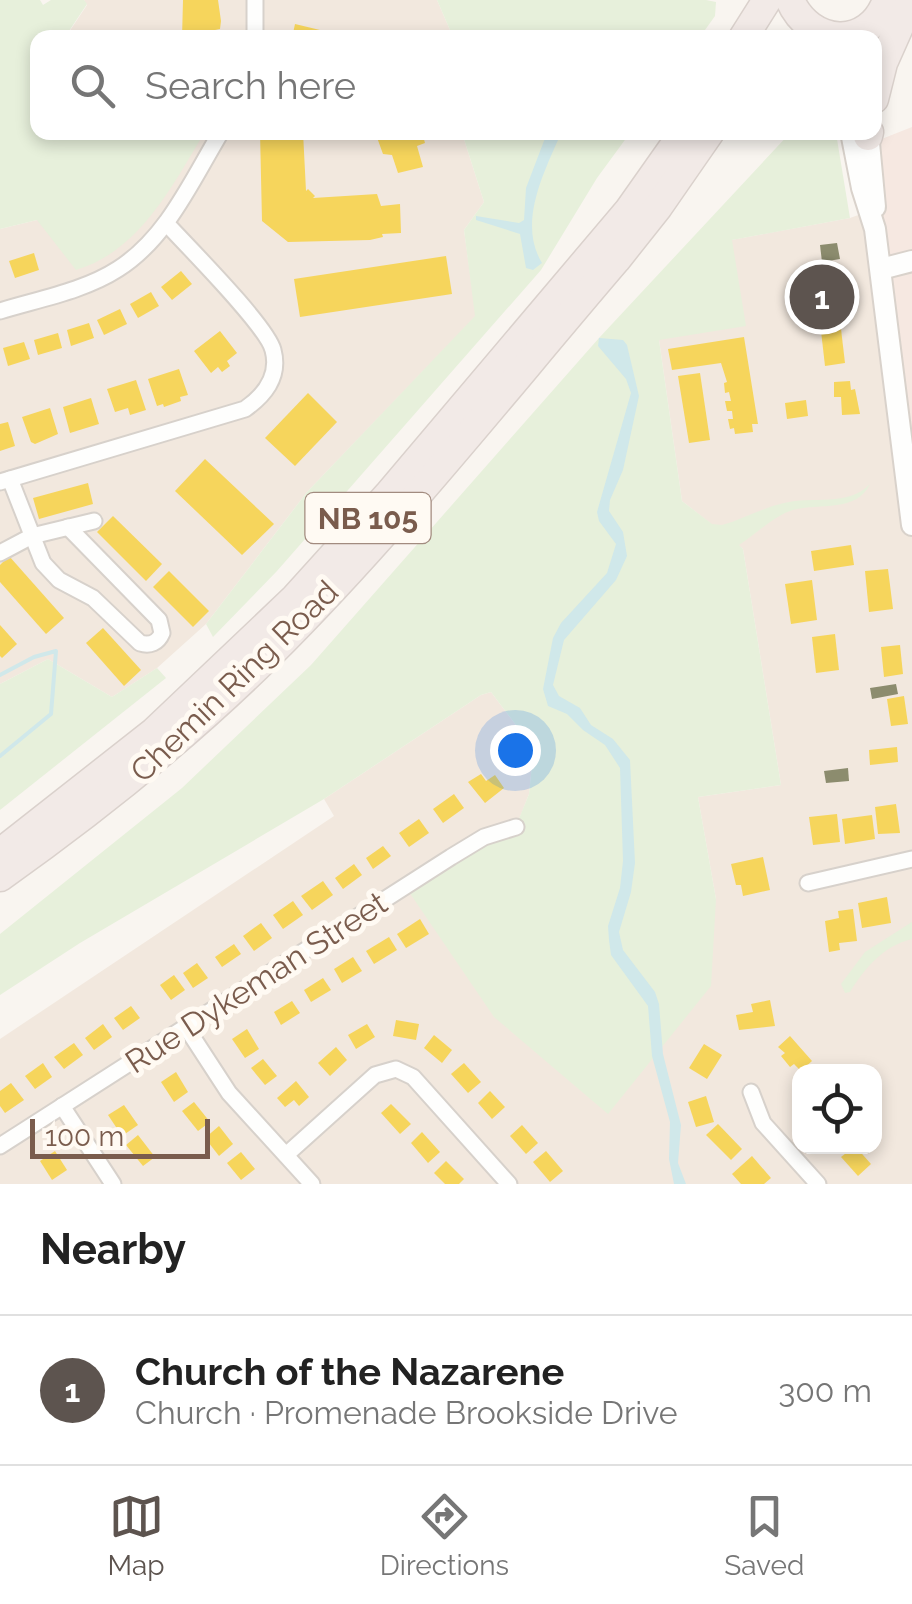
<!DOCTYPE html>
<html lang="en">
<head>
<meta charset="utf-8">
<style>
  body { margin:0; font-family:Raleway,sans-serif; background:#f6f6f6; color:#222 }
  .controls { position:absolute; right:30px; bottom:30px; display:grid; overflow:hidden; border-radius:20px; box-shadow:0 5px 15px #0003 }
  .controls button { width:90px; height:90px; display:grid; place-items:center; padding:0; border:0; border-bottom:2px solid #e0e0e0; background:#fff; color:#222; font:50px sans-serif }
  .scale { position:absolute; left:30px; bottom:25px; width:180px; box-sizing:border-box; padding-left:10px; border:5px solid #7a5c4d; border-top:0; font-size:28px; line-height:35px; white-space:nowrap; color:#7a5c4d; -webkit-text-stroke:8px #fffaf3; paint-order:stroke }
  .you { position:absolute; left:515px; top:750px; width:35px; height:35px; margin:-25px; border:8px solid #fff; border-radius:50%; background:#1a73e8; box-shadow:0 0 0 15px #1a73e833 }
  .badge { display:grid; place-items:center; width:65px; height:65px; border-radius:50%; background:#5d544f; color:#fff; font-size:32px; font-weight:700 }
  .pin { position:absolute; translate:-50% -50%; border:5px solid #fff; box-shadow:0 2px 10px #0006 }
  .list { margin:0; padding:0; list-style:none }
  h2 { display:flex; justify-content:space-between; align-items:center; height:130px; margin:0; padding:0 40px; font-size:42px }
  h2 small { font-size:32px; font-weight:400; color:#767676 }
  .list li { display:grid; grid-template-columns:65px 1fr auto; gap:30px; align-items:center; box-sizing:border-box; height:150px; padding:0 40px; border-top:2px solid #e0e0e0 }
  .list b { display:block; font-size:38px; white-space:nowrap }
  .list p { margin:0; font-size:32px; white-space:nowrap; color:#767676 }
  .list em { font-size:32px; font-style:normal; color:#767676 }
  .icon { flex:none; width:55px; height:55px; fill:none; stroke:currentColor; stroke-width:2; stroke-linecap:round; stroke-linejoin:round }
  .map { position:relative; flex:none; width:912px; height:1184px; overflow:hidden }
  .search { position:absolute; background:#fff; box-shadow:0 5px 15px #0003; left:30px; right:30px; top:30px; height:110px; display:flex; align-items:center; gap:25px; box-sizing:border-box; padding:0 35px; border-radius:20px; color:#767676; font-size:38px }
  .sheet { height:280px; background:#fff }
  nav { display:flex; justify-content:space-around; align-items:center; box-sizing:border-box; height:140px; border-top:2px solid #e0e0e0; background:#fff; font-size:28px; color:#767676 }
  nav a { display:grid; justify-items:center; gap:5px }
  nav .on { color:#5d544f }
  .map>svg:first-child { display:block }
  .residential { fill:#f2e8de; fill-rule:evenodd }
  .commercial { fill:#f6e8e1 }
  .green { fill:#e7f0db }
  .water { fill:#d0e8ea }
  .homes { fill:#f6d55c }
  .public { fill:#5aae61 }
  .industry { fill:#8c8c6e }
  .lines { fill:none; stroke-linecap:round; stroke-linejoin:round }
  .stream { stroke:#d0e8ea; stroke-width:4 }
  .street-casing { stroke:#d7d1cb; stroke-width:19 }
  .secondary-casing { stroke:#d9d2cb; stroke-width:24 }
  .highway-casing { stroke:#dad1cc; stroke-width:31 }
  .street { stroke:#fefefd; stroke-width:15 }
  .secondary { stroke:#fefefd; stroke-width:20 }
  .highway { stroke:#f2eae7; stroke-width:28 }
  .labels { text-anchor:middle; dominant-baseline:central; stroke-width:10; stroke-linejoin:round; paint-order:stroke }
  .shield { fill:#fffaf3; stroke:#a28b7f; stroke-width:2.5 }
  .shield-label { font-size:30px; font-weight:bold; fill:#7a5c4d }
  .street-label { font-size:32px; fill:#7a5c4d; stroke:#fffaf3 }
</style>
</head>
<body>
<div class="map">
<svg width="912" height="1184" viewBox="0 0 912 1184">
  <rect width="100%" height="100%" fill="#f9f5f0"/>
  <g class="residential">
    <path d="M84,0h353l16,37 -388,1 22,-33z"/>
    <path d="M157,133h305l22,69 -20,28 12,86 -169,176 -101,132 -49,44 -45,29 -64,-38 -48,25v-455l37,-9 164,-85z"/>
    <path d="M875,209l37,243v732h-912v-145l334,-223 -10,-17 157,-104 10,-3 37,49 4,24 -3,29 -13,33 200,72 -18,-102 83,-12 -38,-236 -61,-48 -23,-161 72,-100 119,-22zM800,1072h74v74h-74z"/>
  </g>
  <path class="commercial" d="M912,127v325l-43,-308z"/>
  <g class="green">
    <path d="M0,0h40l3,5 8,-5h33l3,4 -22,33 -27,1v94l165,3c-32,53 -64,116 -127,135l-39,-50 -37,9z"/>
    <path d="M437,0h269l10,2 -1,14 -15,21h-247z"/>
    <path d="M462,133h168l-33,45 -56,92 -264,301 -64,66 -7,-13 101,-132 168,-176 -11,-86 20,-28z"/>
    <path d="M790,133h46l14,85 -118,22 14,86 -87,14 23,161 30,23 10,1c21,-6 40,-17 62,-22 28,-7 64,4 86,-19 -15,32 -58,16 -85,29 -16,8 -31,22 -46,32l4,4 38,236 -83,12 18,102 -5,87 -103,128 -114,-97 -89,-131 111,-60 13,-32 3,-29 -4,-24 -37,-49 -10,3 -157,104 -244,144 -80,52v-61l182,-146 129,-123 288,-327z"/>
    <path d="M48,659l64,38 45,-29 9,10 -166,132v-126z"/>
    <path d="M912,922v17c-29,7 -47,29 -62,53l-5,1 -4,-9 24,-32z"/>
  </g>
  <g class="water">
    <path d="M547,133h14c-16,38 -44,89 -19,130l-9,7 -7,-2 -6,-34 -44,-14v-4l43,7 5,-3 2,-32z"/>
    <path d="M599,338l24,2 4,5 12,51 -16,74 -13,30 -1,11 14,21 4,24 -11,24 -52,60 -11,45 6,11 21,12 11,17 22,14 17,21 5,103 -4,29 -12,40 4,18 32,42 4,12 4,50 18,71 -3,38 8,21h-12l-5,-25 1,-37 -18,-66 -4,-50 -37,-51 -2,-15 -1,-14 12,-38 3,-27 -3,-93 -15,-23 -22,-15 -16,-16 -19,-8 -5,-17 10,-51 8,-15 46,-50 9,-29 -17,-23 -2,-9 34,-119 -5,-14 -28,-33z"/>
  </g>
  <g class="homes">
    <path d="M183,0h35l3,21 -1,8 -5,1 -1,8h-32z"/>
    <path d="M295,24l50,12 -1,2h-52z"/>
    <path d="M260,132h43l3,59 2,-2 7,7 -2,2 64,-4 4,12 19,-2 1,29 -19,1 1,3 -13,3 -82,2 -26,-21z"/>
    <path d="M375,132h47l3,11 -8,3 6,21 -25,6 -6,-18 -9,-1z"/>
    <path d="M34,253l5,17 -24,8 -6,-17z"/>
    <path d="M446,256l6,38 -152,23 -6,-38z"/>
    <path d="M181,271l11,13 -20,16 -11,-13z"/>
    <path d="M151,292l8,14 -21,12 -8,-14z"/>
    <path d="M120,309l7,15 -23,11 -7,-15z"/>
    <path d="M89,323l5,15 -23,8 -4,-16z"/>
    <path d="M841,329l4,34 -20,3 -4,-35z"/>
    <path d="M220,331l17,22 -10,8 3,5 -8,6 -4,-5 -7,6 -17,-22z"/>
    <path d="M58,333l4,15 -24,7 -4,-15z"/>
    <path d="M744,337l14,87h-6l1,8 -18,2 -1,-6 -4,1 -2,-10h5l-1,-8h-5l-2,-10h6l-2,-9 -4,1 -1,-10 3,-1 -6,-19 -49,7 -4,-21z"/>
    <path d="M24,342l6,17 -22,7 -5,-18z"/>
    <path d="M179,369l9,26 -8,2 1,4 -17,6 -1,-3 -6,2 -9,-27z"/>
    <path d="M700,373l10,67 -21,3 -11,-67z"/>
    <path d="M136,380l10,30 -16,5 -2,-7 -13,4 -8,-23z"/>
    <path d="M850,381l1,9 4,-1 5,25 -18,1 -1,-18h-7v-15z"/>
    <path d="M308,393l29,29 -42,44 -30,-28z"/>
    <path d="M91,398l8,26 -29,9 -7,-26z"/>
    <path d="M806,400l2,16 -21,3 -2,-16z"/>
    <path d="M50,408l8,26 -23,10 -4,-2 -9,-25z"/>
    <path d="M8,422l7,24 -15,5v-27z"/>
    <path d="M205,459l69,65 -32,31 -67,-64z"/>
    <path d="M88,483l5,21 -54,15 -6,-21z"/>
    <path d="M113,516l49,48 -16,17 -49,-49z"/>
    <path d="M851,545l3,20 -40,6 -3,-20z"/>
    <path d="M9,556l55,62 -18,16 -46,-52v-17z"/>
    <path d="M888,569l5,40 -24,3 -4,-41z"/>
    <path d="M169,571l40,40 -16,16 -40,-40z"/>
    <path d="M812,580l5,40 -26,4 -6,-40z"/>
    <path d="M0,625l17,19 -15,14 -2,-2z"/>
    <path d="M103,628l38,42 -17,16 -38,-43z"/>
    <path d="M835,634l4,36 -23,3 -4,-36z"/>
    <path d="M900,645l3,29 -19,3 -3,-30z"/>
    <path d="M904,696l4,28 -17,2 -4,-27z"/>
    <path d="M897,747l1,15 -28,3 -1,-15z"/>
    <path d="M481,774l5,7 9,-6 9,13 -19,15 -17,-21z"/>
    <path d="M454,794l10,14 -21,15 -10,-14z"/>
    <path d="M896,804l4,29 -22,1 -3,-27z"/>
    <path d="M837,814l3,28 -27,3 -4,-28z"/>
    <path d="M872,815l3,24 -30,5 -3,-25z"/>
    <path d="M419,819l10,14 -20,14 -10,-14z"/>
    <path d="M383,846l8,10 -18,13 -7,-11z"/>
    <path d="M763,857l7,33 -27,6 -2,-11h-5l-5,-21z"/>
    <path d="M354,864l8,11 -19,14 -8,-11z"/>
    <path d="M323,881l10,14 -21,15 -11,-14z"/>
    <path d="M887,897l4,26 -29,5 -4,-25z"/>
    <path d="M293,901l10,14 -20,14 -10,-14z"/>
    <path d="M853,909l4,32 -18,2 1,7 -11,2 -4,-31 14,-3 -1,-7z"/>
    <path d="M420,919l9,15 -23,14 -9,-14z"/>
    <path d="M261,923l11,15 -18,13 -11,-15z"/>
    <path d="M389,937l8,13 -23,14 -8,-13z"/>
    <path d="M234,944l7,10 -19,13 -7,-10z"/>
    <path d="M353,957l9,14 -20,12 -8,-14z"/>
    <path d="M197,963l11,15 -15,10 -10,-15z"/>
    <path d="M174,975l11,15 -14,10 -11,-15z"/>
    <path d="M323,978l8,12 -20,12 -7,-12z"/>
    <path d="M770,1000l5,26 -36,4 -3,-15 17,-3 -2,-8z"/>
    <path d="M292,1001l8,12 -19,12 -7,-13z"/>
    <path d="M131,1006l9,12 -17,12 -9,-12z"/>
    <path d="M396,1020l23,4 -3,16 -23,-4z"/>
    <path d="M103,1024l9,13 -18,13 -9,-12z"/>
    <path d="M367,1024l8,13 -19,12 -8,-14z"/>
    <path d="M247,1029l12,20 -14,9 -13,-19z"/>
    <path d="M434,1035l18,15 -10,13 -18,-15z"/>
    <path d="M790,1036l22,25 -11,10 -7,-7 -4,3 -9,-11 4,-3 -7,-6z"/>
    <path d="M74,1043l9,12 -19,14 -10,-12z"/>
    <path d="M704,1044l18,11 -15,24 -18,-11z"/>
    <path d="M336,1047l11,13 -17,16 -12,-13z"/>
    <path d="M263,1059l14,17 -12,9 -14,-17z"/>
    <path d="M43,1063l9,14 -17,12 -10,-13z"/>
    <path d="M464,1063l17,19 -13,11 -17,-19z"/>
    <path d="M176,1072l12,20 -14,10 -13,-20z"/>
    <path d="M296,1081l13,16 -10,9 -5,-6 -9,7 -8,-9z"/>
    <path d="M11,1083l13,17 -19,13 -5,-7v-15z"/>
    <path d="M490,1091l15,16 -13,12 -14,-16z"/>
    <path d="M706,1096l8,26 -18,5 -8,-25z"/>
    <path d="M194,1102l16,20 -12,9 -16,-20z"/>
    <path d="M391,1104l20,20 -11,10 -19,-21z"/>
    <path d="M124,1105l14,20 -16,11 -14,-21z"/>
    <path d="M718,1124l24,25 -11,11 -25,-25z"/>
    <path d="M522,1125l16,18 -12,11 -16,-18z"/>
    <path d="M219,1126l14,18 -14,12 -14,-18z"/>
    <path d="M422,1132l18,20 -12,11 -17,-20z"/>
    <path d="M138,1135l17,22 -12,9 -17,-21z"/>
    <path d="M855,1146l16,18 -13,12 -17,-19z"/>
    <path d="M55,1151l12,19 -15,10 -12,-19z"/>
    <path d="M546,1151l17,20 -13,11 -17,-20z"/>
    <path d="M241,1152l14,17 -14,11 -14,-17z"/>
    <path d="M752,1156l19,22 -7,6h-23l-9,-10z"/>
    <path d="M446,1161l18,18 -5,5h-14l-11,-11z"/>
  </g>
  <path class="public" d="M838,284l3,19 -35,6 -3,-19z"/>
  <g class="industry">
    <path d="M837,243l3,16 -18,3 -2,-17z"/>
    <path d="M896,684l2,10 -26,5 -2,-11z"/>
    <path d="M848,768l1,13 -23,2 -2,-12z"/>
  </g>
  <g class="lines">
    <path class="stream" d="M0,675l34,-18 22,-6 -5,63 -51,42"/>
    <g class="street-casing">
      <g id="street">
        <path d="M255,0v38"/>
        <path d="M0,311c39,-12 84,-20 118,-42 49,-31 74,-89 103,-137"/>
        <path d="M10,479l33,84 16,17 34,18 47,45c10,3 18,0 22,-10l-3,-13 -91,-93"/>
        <path d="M0,482l245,-73c20,-14 35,-33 28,-59 -6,-24 -86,-104 -107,-127"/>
        <path d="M0,553l32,-17 62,-15"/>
        <path d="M808,883l104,-24"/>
        <path d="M186,1027l43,66 83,91"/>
        <path d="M751,1092l12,31 55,61"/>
        <path d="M62,1106l51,78"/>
        <path d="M0,1146l451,-289 33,-20 32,-10"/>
        <path d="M286,1155l89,-80 21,-6 17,8 96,107"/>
      </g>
    </g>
    <g class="secondary-casing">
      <g id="secondary">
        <path d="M851,132l11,56 13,41 37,296"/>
        <path d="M868,132l7,75"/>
        <path d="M881,269l31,-8"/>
      </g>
    </g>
    <g class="highway-casing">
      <g id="highway">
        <path d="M790,0c20,46 79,51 97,0"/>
        <path d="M743,38l24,-38"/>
        <path d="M874,99l9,-36 28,-63"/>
        <path d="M868,136l1,-4"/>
        <path d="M0,853l154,-121 141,-134 93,-103 241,-285 55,-78"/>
        <path d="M0,877c96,-68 186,-140 269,-222 124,-123 233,-262 347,-395l42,-53 52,-75"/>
      </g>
    </g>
    <use href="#street" class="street"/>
    <use href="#secondary" class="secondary"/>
    <use href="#highway" class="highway"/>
  </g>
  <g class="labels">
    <rect class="shield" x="305.5" y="493" width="125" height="50" rx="8"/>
    <g class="shield-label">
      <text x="368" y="518">NB 105</text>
    </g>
    <g class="street-label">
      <text transform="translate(234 681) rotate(-44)">Chemin Ring Road</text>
      <text transform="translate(256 982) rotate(-33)">Rue Dykeman Street</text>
    </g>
  </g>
</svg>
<div class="controls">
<button><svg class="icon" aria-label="locate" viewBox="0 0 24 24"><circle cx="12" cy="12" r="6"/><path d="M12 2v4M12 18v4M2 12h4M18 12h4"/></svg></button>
</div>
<div class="scale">100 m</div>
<div class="you"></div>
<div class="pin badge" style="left:822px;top:297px">1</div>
<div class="search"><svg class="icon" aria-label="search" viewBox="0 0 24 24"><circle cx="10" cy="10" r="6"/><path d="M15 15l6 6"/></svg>Search here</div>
</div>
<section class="sheet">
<h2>Nearby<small></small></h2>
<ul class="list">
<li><span class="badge">1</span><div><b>Church of the Nazarene</b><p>Church · Promenade Brookside Drive</p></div><em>300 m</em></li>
</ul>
</section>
<nav>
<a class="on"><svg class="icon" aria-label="map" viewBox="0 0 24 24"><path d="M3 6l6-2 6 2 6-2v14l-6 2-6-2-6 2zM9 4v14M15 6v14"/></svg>Map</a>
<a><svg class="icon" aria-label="directions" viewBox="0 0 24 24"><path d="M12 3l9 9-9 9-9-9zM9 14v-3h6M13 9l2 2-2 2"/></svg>Directions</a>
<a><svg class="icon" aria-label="saved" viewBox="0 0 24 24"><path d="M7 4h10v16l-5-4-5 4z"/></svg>Saved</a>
</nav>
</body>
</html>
